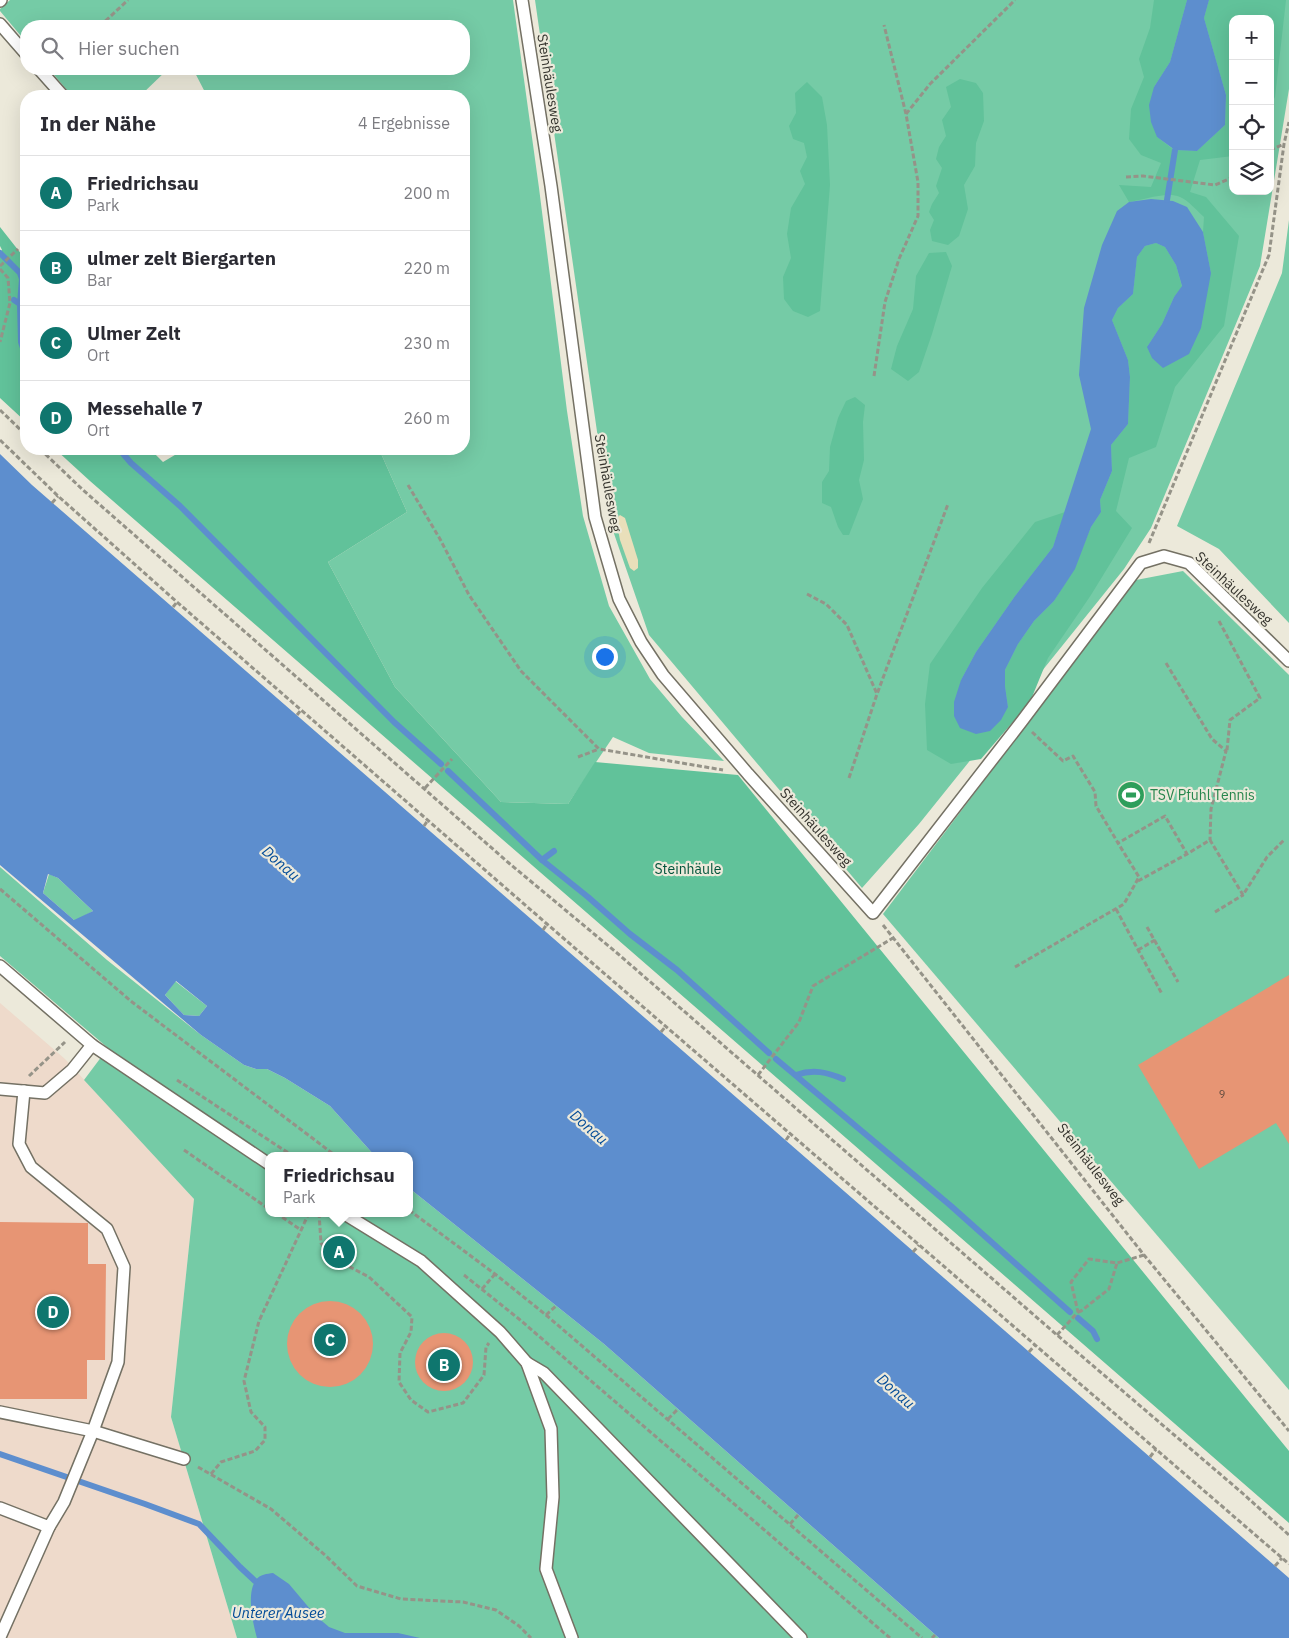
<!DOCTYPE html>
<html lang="de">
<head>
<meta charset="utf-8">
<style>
  body { margin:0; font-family:"IBM Plex Sans",sans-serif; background:#f7f7f7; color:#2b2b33 }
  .controls { position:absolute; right:15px; top:15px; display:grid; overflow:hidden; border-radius:10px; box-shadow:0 5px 20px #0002 }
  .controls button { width:45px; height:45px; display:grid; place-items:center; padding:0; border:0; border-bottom:1px solid #e1e1e2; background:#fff; color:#2b2b33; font:25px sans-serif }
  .you { position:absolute; left:604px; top:656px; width:18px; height:18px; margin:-12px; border:4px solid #fff; border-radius:50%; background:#1a73e8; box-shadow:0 0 0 8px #1a73e833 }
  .badge { display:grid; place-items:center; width:32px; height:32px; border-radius:50%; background:#0f766e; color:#fff; font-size:16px; font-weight:700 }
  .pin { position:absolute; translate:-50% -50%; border:2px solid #fff; box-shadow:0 1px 5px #0006 }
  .popup { position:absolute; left:265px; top:1152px; width:148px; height:65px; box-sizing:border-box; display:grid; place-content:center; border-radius:10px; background:#fff; filter:drop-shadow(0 1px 4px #0005); font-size:16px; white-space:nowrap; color:#7c7c81 }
  .popup b { font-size:19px; color:#2b2b33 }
  .popup::after { content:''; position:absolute; left:50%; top:100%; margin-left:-10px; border:10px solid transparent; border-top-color:#fff }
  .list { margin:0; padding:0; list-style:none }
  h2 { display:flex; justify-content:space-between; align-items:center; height:65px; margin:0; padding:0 20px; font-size:21px }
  h2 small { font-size:16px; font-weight:400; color:#7c7c81 }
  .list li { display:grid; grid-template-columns:32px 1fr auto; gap:15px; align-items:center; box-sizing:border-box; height:75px; padding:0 20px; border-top:1px solid #e1e1e2 }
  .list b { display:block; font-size:19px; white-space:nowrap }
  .list p { margin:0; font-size:16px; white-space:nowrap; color:#7c7c81 }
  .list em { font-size:16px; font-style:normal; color:#7c7c81 }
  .icon { flex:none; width:28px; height:28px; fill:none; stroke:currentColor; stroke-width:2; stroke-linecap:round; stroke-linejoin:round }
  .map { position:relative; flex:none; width:1289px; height:1638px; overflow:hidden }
  .search { position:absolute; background:#fff; box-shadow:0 5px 20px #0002; left:20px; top:20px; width:450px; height:55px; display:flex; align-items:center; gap:12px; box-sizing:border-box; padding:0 18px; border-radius:20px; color:#7c7c81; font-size:19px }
  .panel { position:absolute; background:#fff; box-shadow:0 5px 20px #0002; left:20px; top:90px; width:450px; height:365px; border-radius:20px }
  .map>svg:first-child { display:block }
  .commercial { fill:#eedacb }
  .green { fill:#75cba6; fill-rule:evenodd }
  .forest { fill:#61c29a }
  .sand { fill:#e9dfba }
  .water { fill:#5d8ece; fill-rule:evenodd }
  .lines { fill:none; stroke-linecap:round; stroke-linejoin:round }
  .stream { stroke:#5d8ece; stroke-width:6 }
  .building { fill:#e79574 }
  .lane-casing { stroke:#747164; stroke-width:14 }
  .path { stroke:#959388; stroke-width:3; stroke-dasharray:5 2.5; stroke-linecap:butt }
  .lane { stroke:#fff; stroke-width:11 }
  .labels { text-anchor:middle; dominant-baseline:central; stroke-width:4.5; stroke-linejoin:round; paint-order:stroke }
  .number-label { font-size:11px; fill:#604b3e }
  .street-label { font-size:14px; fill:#33322c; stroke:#ece9da }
  .leisure-label { font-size:14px; fill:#27864d; stroke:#ece9da; text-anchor:start }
  .park-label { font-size:14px; fill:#00533a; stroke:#ece9da }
  .water-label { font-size:15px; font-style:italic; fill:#034c98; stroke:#ece9da }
</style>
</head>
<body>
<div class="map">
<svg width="1289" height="1638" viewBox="0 0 1289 1638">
  <rect width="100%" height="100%" fill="#ece9da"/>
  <path class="commercial" d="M0,1003l65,56 129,140 -23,218 66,221h-237z"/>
  <g class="green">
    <path d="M10,0h503l26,188 28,223 16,105 26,90 41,73 32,38 42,44 -75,-8 -36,-16 -45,67 -67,-2 -106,-115 -67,-125 79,-50 -28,-63h85v-353h-257l-14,-27h271v-43h-438v16l-26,-31v-2z"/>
    <path d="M535,0h754v89l-29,177 -109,262 -27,41 -205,255 -57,64 -213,-253 -39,-113zM1233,19h37v172h-37z"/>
    <path d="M49,69h119l-28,27h-68z"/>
    <path d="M1289,220v403l-70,-74 -42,-23 105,-253z"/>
    <path d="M1183,571l106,104v715l-406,-476 253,-334z"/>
    <path d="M0,867l107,93 94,75 43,30 12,4h11l18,9 45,28 45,50h-106v57h140v-25l195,156 335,294h-702l-66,-221 23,-218 -110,-119 24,-32 -108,-92z"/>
    <path d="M49,874l9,4 35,33 -18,10 -32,-28z"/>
    <path d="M175,981l32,25 -8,10 -15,-1 -19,-20z"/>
  </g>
  <g class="forest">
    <path d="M1154,0h33l-17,62 -16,25 3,50 17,13 23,1 28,-26 1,-30 -22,-77 5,-18h77l-11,97 -5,10v-88h-37v137l-33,4 -10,32 16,5 33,39 -15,90 -49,61 -19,60 -27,11 -13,53 16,17 -41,67 -43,63 -18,44 -49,57 -30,5 -24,-14 -2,-46 5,-40 52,-76 53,-66 30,-10 -12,35 -38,49 -39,56 -15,28 47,27 -3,-21v-16l13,-26 16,-23 20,-20 20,-32 17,-42 10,-15 -1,-12 12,-29 -1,-26 17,-21 2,-47 -2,-17 -16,-40 6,-12 15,-14 4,-37 8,-11 11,-3 9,4 11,18 6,22 -8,10 -12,27 -15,23 64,-74 -8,-41 1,-15c-7,-6 -16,-17 -24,-20 -13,-6 -37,3 -51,5l-10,-17 32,2 10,-24 -20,-8 -12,-16 2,-30 13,-32 -5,-18 11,-31z"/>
    <path d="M960,79l16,4 7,10 1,28 -8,22 -1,23 -11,19 4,24 -9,27 -11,9 -16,-4 -2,-11 4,-10 -5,-8 3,-8 7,-11 -3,-7 6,-18 -6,-9 3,-12 7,-11 -4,-16 9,-13 -5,-20z"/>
    <path d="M807,82l15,15 5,28 3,60 -10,126 -12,6 -15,-6 -9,-12 -1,-22 8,-19 -4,-24 4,-26 14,-24 -5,-13 7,-14 -3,-14 -11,-4 -4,-13 7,-13 -1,-20z"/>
    <path d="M0,227l26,33v162l-26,-24v-146l2,-2 -2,-4z"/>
    <path d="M946,252l6,14 -20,68 -13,38 -11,9 -17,-12 6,-23 16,-37 3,-33 13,-23z"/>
    <path d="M855,397l10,8 -2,17 1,38 -5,20 4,19 -14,36h-6l-5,-8 -7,-20 -9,-4v-21l7,-11 1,-24 8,-29 8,-17z"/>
    <path d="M55,449h95l13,13 22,-13h194l28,63 -79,50 67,125 106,115 67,2 27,-42 143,13 551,676v72l-1199,-1042z"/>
  </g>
  <path class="sand" d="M620,515l5,3 13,42v8l-4,3 -4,-3 -10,-28 -4,-21z"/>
  <g class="water">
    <path d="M1187,0h22l-5,18 22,77 -1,30 -28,26 -22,-1 -18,-13 -6,-15 -2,-17 5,-18 16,-25z"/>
    <path d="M1151,199l22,2 14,6 16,25 8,41 -10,55 -12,26 -26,14 -11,-10 -5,-11 15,-23 12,-27 8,-11 -6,-21 -11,-18 -9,-4 -11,3 -8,11 -4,37 -15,14 -6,12 16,40 2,17 -2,47 -17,21 1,26 -12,29 1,12 -10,15 -16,42 -21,32 -20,20 -16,23 -13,26v16l3,21 -7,13 -11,11 -14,3 -16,-6 -6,-12v-14l7,-22 15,-28 39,-56 38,-49 38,-118 -12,-54 5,-67 18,-63 15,-34 12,-9z"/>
    <path d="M0,454l32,31 1257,1093v60h-350l-335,-294 -195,-156v-32h-34l-45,-50 -45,-28 -18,-9h-11l-12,-4 -43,-30 -201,-170zM48,874l10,4 35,33 -19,9 -31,-27zM176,981l31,25 -8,10 -15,-1 -19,-20z"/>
    <path d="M273,1573l16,11 27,32 13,11 16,6h53l22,5h-163c-4,-14 -11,-45 -1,-58 4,-6 11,-6 17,-7z"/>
  </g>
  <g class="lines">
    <g class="stream">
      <path d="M1167,200l8,-50"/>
      <path d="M0,253l20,20 2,6 -2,25"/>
      <path d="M14,300l6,4 1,38 5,15"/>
      <path d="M119,449l12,14 49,43 214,216 47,42"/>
      <path d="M448,771l94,89 46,37 42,37 47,36 92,83"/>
      <path d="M542,860l12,-9"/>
      <path d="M776,1059l175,147 119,106"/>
      <path d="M796,1075c17,-6 31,-3 47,4"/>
      <path d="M1078,1318l15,13 4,8"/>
      <path d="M0,1454l145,50 54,20 41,43 15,14"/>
    </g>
  </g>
  <g class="building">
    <path d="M1289,975v169l-13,-21 -77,46 -61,-104z"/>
    <path d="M0,1222l88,1v41h18l-1,96h-18v39h-87z"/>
    <circle cx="330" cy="1344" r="43"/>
    <circle cx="444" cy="1362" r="29"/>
  </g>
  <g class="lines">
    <g class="lane-casing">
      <g id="lane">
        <path d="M522,0l29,186 44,331 24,82 22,43 22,33 85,99 125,139 149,-192 119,-158 23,-7 25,7 100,98"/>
        <path d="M0,1l1,-1"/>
        <path d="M0,24l26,30"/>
        <path d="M39,69l24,27"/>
        <path d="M0,966l92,79 177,119"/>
        <path d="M0,1089l45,4 27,-23 20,-25"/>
        <path d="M24,1091l-5,53 12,23 76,62 17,38 -6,95 -25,69 91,28"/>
        <path d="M343,1213l78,48 79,71 27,31 24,66 2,68 -7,72 26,69"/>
        <path d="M527,1363l17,10 257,265"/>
        <path d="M0,1412l93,19 -29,71 -15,25 -49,-19"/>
        <path d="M0,1637l49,-110"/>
      </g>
    </g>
    <g class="path">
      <path d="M100,26l28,-26"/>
      <path d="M906,114l24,-30 85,-84"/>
      <path d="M1270,150l14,-6"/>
      <path d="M1126,177l17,-1 72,9 18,-8"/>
      <path d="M0,266l18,-17"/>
      <path d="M0,269l8,9 2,25 -10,39"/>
      <path d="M874,376l11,-74 14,-43 19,-43v-34l-12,-68 -22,-89"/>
      <path d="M0,410l26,25"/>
      <path d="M0,440l58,56 119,106 370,322 742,640"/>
      <path d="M40,449l43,41 427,374 107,89 440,382 183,156 49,44"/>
      <path d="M408,485l32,54 29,56 52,76 78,78 124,21"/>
      <path d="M52,503l6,-7"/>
      <path d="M1149,543l120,-288 15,-111 5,-22"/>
      <path d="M807,594l19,10 21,21 30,69"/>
      <path d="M173,607l4,-5"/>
      <path d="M1219,621l41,77 -30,22 -3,30"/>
      <path d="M1166,663l46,76 14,12 -15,58 -1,31"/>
      <path d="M297,715l4,-5"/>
      <path d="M1032,732l31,29 10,-5 22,36 1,14 22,37 47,-27 22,38 23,-14 33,55 24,-38 17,-17"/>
      <path d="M578,757l21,-8"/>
      <path d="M849,778l28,-84 71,-190"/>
      <path d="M425,788l27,-29"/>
      <path d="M424,826l4,-6"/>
      <path d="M1138,881l49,-27"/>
      <path d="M0,889l132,113 204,154"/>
      <path d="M1116,909l46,85"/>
      <path d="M1215,912l28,-17"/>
      <path d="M883,925l261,330 145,176"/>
      <path d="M1147,927l31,55"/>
      <path d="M543,930l4,-6"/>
      <path d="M1138,950l17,-10"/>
      <path d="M1015,967l109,-63 15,-27 -21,-34"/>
      <path d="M661,1032l5,-6"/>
      <path d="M758,1075l41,-53 14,-36 80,-48"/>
      <path d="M29,1076l36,-34"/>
      <path d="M177,1080l116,76"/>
      <path d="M786,1140l5,-7"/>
      <path d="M184,1150l85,59"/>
      <path d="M409,1210l86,64 51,41 376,323"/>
      <path d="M276,1213l25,17"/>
      <path d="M319,1213l2,30 12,15 36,19 43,40 -1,15 -11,21 -1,29 12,18 17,12 35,-9 21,-28 2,-28 3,-4"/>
      <path d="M913,1252l6,-7"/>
      <path d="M464,1275l55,44 371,319"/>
      <path d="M482,1289l13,-15"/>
      <path d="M1078,1312l3,-1 28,-22 8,-26"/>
      <path d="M546,1315l10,-9"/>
      <path d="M1057,1335l21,-23 -7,-30 18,-23 28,4 27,-8"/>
      <path d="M1029,1352l6,-7"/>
      <path d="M668,1419l9,-9"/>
      <path d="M1150,1457l6,-8"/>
      <path d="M198,1467l73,42 55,47 31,30 44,13 62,3 33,8 23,16 12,12"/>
      <path d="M211,1474l10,-12 34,-11 10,-11v-13l-14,-15 -7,-31 15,-60 50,-108"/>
      <path d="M790,1524l8,-9"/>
      <path d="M1275,1566l7,-8"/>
      <path d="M932,1638l3,-3"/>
    </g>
    <use href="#lane" class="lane"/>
  </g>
  <defs>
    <g id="stadium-disc" transform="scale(1.4375)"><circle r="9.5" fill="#2e9e5b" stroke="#ece9da"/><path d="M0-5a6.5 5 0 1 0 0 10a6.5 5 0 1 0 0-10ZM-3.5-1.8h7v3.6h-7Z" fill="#fff"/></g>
  </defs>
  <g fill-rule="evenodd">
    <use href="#stadium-disc" x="1131" y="795"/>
  </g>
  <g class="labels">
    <g class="number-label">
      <text x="1222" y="1094">9</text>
    </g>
    <g class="street-label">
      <text transform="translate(550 83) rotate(81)">Steinhäulesweg</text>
      <text transform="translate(608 483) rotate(80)">Steinhäulesweg</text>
      <text transform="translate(1234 588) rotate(43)">Steinhäulesweg</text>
      <text transform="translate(816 827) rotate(48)">Steinhäulesweg</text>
      <text transform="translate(1091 1164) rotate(52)">Steinhäulesweg</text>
    </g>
    <g class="leisure-label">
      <text x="1150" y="795">TSV Pfuhl Tennis</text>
    </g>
    <g class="park-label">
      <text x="688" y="869">Steinhäule</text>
    </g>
    <g class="water-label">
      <text transform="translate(281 863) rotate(41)">Donau</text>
      <text transform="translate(589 1127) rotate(41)">Donau</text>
      <text transform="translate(896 1391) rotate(41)">Donau</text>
      <text x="278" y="1612">Unterer Ausee</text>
    </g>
  </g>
</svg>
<div class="controls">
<button>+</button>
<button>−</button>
<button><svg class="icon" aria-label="locate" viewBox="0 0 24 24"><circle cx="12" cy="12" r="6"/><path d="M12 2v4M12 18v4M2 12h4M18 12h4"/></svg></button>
<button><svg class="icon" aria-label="layers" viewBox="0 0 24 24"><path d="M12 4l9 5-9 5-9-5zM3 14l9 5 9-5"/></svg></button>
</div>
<div class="you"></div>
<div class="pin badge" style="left:339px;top:1252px">A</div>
<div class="popup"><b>Friedrichsau</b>Park</div>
<div class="pin badge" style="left:444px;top:1365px">B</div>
<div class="pin badge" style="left:330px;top:1340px">C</div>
<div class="pin badge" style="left:53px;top:1312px">D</div>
<div class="search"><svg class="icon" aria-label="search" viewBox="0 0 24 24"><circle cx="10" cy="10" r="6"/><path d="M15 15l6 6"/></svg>Hier suchen</div>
<section class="panel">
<h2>In der Nähe<small>4 Ergebnisse</small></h2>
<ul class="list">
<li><span class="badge">A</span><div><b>Friedrichsau</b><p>Park</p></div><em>200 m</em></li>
<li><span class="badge">B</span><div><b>ulmer zelt Biergarten</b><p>Bar</p></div><em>220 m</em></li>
<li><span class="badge">C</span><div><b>Ulmer Zelt</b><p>Ort</p></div><em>230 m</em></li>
<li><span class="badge">D</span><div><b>Messehalle 7</b><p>Ort</p></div><em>260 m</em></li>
</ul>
</section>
</div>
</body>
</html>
